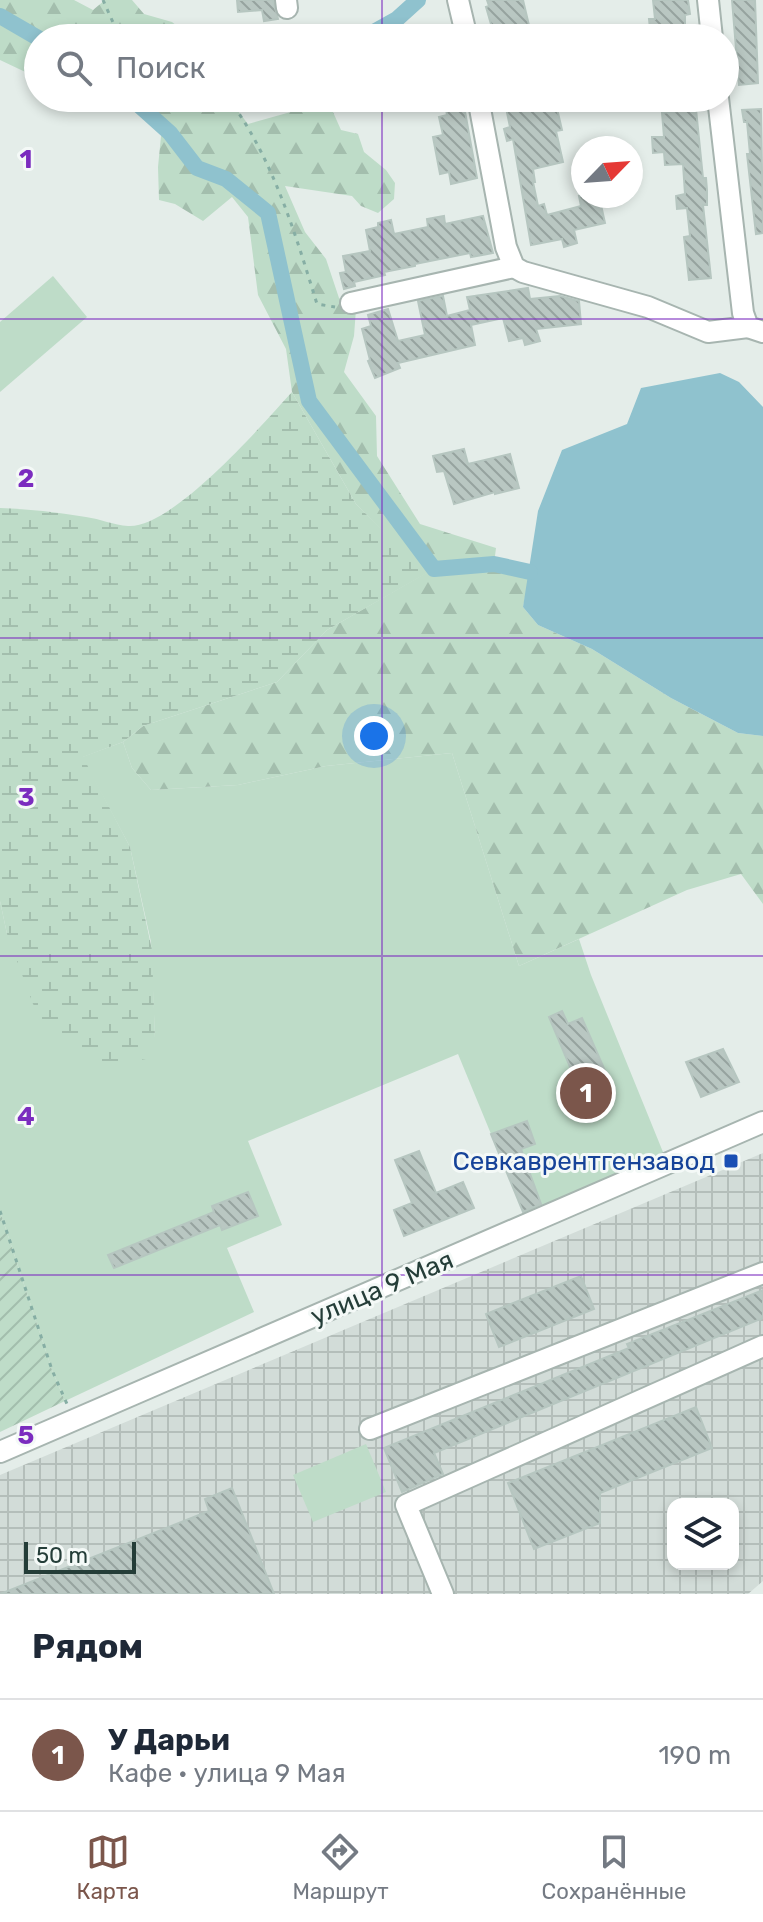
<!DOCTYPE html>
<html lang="ru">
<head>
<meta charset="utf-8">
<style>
  body { margin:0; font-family:Rubik,sans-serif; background:#f6f6f7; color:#1f2937 }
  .controls { position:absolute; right:24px; bottom:24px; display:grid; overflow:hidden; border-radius:16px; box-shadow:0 4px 12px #0003 }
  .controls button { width:72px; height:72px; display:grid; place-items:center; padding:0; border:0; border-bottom:2px solid #e0e1e3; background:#fff; color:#1f2937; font:40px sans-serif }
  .compass { position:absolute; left:571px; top:136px; width:72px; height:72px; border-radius:50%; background:#fff; box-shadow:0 4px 12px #0003; rotate:65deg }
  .scale { position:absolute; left:24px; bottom:20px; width:112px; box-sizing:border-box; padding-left:8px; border:4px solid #243d38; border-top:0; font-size:22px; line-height:28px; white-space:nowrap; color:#243d38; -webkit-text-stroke:6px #f4f9f7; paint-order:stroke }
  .you { position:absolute; left:374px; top:736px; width:28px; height:28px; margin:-20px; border:6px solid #fff; border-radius:50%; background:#1a73e8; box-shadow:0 0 0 12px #1a73e833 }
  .badge { display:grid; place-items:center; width:52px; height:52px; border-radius:50%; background:#7b564b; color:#fff; font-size:26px; font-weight:700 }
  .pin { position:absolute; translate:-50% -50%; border:4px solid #fff; box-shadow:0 2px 8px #0006 }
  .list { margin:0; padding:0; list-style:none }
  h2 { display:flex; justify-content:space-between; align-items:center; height:104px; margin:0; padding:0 32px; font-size:34px }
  h2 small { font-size:26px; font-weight:400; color:#747a83 }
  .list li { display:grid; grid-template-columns:52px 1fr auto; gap:24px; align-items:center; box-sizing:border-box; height:112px; padding:0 32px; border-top:2px solid #e0e1e3 }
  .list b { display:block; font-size:30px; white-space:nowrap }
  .list p { margin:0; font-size:26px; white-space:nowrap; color:#747a83 }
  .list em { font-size:26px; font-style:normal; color:#747a83 }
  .icon { flex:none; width:44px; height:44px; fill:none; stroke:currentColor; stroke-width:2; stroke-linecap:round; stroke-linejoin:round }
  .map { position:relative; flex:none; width:763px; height:1594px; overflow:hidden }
  .search { position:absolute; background:#fff; box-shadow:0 4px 12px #0003; left:24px; right:24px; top:24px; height:88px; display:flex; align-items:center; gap:20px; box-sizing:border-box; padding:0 28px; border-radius:44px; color:#747a83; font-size:30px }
  .sheet { height:216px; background:#fff }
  nav { display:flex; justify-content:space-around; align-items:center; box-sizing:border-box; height:112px; border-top:2px solid #e0e1e3; background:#fff; font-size:22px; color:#747a83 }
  nav a { display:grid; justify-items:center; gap:4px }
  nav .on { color:#7b564b }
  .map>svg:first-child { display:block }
  .industrial { fill:url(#industrial-grid); fill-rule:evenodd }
  .green { fill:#bedcc8 }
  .forest { fill:url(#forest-firs) }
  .wetland { fill:url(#wetland-marsh) }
  .garden { fill:url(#garden-furrows) }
  .water { fill:#8fc2ce }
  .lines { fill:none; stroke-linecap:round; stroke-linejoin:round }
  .canal { stroke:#8fc2ce; stroke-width:16 }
  .building { fill:url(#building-back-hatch); stroke:#b6c6c0; stroke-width:2 }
  .minor-casing { stroke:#a7b5b0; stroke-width:24 }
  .path { stroke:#86aea4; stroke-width:3; stroke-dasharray:4 6; stroke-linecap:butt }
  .minor { stroke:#fff; stroke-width:20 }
  .grid { fill:none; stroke:#7b2cbf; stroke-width:2; stroke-opacity:0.55 }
  .transit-dot { fill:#1a4fb4; stroke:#f4f9f7; stroke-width:3 }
  .labels { text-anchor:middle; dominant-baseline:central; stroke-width:6; stroke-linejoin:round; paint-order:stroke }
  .transit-label { font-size:26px; fill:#164399; stroke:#f4f9f7; text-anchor:end }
  .street-label { font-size:26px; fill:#243d38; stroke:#f4f9f7 }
  .grid-label { font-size:26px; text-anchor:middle; font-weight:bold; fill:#7b2cbf; stroke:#f4f9f7; stroke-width:6; stroke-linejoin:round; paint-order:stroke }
</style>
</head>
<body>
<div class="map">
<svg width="763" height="1594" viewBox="0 0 763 1594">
  <defs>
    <pattern id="industrial-grid" width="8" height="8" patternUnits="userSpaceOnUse" patternTransform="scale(2)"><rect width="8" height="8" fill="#d2dcd8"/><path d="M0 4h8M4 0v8" fill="none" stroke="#b4beba"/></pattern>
    <pattern id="forest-firs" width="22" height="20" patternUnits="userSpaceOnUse" patternTransform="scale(2)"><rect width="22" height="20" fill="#bedcc8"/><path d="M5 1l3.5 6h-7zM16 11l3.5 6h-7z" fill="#a3bead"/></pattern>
    <pattern id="wetland-marsh" width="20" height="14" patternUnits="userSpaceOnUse" patternTransform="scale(2)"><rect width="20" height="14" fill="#bedcc8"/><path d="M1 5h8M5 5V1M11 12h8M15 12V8" fill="none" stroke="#a3bead"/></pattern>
    <pattern id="garden-furrows" width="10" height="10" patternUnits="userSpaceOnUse" patternTransform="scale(2)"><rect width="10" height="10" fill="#bedcc8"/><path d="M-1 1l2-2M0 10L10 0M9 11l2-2" fill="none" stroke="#a3bead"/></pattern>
    <pattern id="building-back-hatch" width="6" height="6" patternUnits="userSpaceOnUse" patternTransform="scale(2)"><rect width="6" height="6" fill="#b9c7c2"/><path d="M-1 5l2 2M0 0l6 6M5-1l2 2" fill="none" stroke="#96a39f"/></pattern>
  </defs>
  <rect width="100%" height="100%" fill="#e4ede9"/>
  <path class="industrial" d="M763,1153v428l-15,13h-748v-119zM673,1504h60v60h-60z"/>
  <g class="green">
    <path d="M53,276l34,41 -87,75v-70z"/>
    <path d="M123,742l9,26 19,22 87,-5 88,-19 126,-13 67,213 60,-27 12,36 74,182 -141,57 -66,-160 -210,87 34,84 -55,23 27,64 -189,89 -13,-31 -52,-159v-310l7,33 148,104 -4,-96 -21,-95 -48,-90z"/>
    <path d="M366,1444l20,48 -73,30 -20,-47z"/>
  </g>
  <g class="forest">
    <path d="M0,0h74l19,10 12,-10h27l12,14 28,8 20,16h-154v40l-38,-18z"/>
    <path d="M131,98h97l20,26 64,-18 21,6 8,18 17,4 6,18 22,18 9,13 -1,16 -16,14 -17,-7 -9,-10 -67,-10 20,46 21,27 13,39 17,11 -2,27 -10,36 32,44 1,40 43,68 76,24 -2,16 36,8 -7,35 15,18 54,24 79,49 67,35 25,3v168l-22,-30 -54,16 -168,76 -67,-213 -126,13 -88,19 -87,5 -19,-22 -9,-26 20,-16 134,-44 50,-52 106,-61 -34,-21 -43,-44 -64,-112 -6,-43 -28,-54 -10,-78 -16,-20 -29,24 -28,-17 -16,-4 -1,-33 4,-41z"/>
  </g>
  <path class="wetland" d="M292,392l64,112 43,43 12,2 23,20 -107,61 -50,52 -134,44 -20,16 -40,15 47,90 22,103 3,88 -9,21 -34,6 -55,-21 -24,-40 -26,-70 -7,-33v-393c29,1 57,4 86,9 14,2 28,8 42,9 44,3 134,-101 164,-134z"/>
  <path class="garden" d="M0,1211l52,159 13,31 -65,31z"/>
  <path class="water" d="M720,373l19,9 24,25v329l-25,-3 -67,-35 -79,-49 -54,-24 -15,-18 15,-96 24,-61 65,-26 14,-36z"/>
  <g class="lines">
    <g class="canal">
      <path d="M0,16l38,22"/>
      <path d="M363,38l34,-19 21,-19"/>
      <path d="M131,98l39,35 27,35 29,11 42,34 41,188 125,168 60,-5 36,8"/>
    </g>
  </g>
  <g class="building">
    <path d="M237,0h36l5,19 -14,2 -2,-11 -24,2z"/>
    <path d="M487,0h36l9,38h-37l-9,-31 3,-1z"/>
    <path d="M653,0h35l2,14 -5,1v23h-34l-2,-19h6z"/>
    <path d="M732,0h23l3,83 -19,2z"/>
    <path d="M504,98h24l2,8 25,-6 7,30 -6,1 7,31 -30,7 2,13h-2l5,24 6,-2 3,11 34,-9 -2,-10h20l6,27 -31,7 3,13 -13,4 -2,-8 -31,6 -18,-106 -6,2 -3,-12 6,-2z"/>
    <path d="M464,106l13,72 -26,6 -2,-12 -9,2 -7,-37 10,-2 -4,-18 8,-2 -1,-6z"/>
    <path d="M696,109l7,69h3l1,12v15h-4l8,73 -22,2 -5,-43 6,-1 -3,-28 -10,1 -1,-13 9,-2 -2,-30 -18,1 -1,-13 -11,1 -1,-16h12l-2,-24z"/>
    <path d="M761,109l2,124 -7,1 -9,-80h3l-3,-32h-3l-2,-12z"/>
    <path d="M444,216l1,8 38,-8 10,37 -22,4 -1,-4 -55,11v2l-31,6 1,3 -31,7 1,4 -11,3 -4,-16 6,-1 -3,-16 27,-5 -4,-21 12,-3v-4l13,-3 3,14 34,-7 -1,-8z"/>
    <path d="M528,288l2,11 30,-3 19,5 2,23 -45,5 4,12 -15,4 -2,-7 -14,3 -6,-23 -32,7 4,20 -77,18 2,5 -25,10 -7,-17 2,-1 -8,-31 9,-3 -3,-11 20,-6 10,32 27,-6 -7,-34 25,-5 4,20 23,-6 -3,-13z"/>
    <path d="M464,449l4,15 42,-10 9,34 -24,6v-2l-41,12 -10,-33 -7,1 -4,-16z"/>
    <path d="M562,1011l6,13 14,-6 27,62 -8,3 6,15 -29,12 -10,-25 8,-4 -27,-64z"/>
    <path d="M723,1049l16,33 -38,15 -15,-35z"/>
    <path d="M527,1121l8,23 -14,5 20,55 -18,8 -32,-78z"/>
    <path d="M419,1151l17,42 27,-11 11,26 -70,28 -10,-26 18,-7 -17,-43z"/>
    <path d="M248,1192l10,24 -36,14 -2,-5 -106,43 -6,-13 106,-43 -2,-6z"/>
    <path d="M581,1276l13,33 -95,38 -13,-33z"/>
    <path d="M763,1290v28l-329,135 9,21 -41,18 -18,-44 245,-100 -2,-4z"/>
    <path d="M696,1407l16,41 -112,45v30l-66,26 -26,-66z"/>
    <path d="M232,1488l42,106h-274l209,-83 -4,-12z"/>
  </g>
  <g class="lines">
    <g class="minor-casing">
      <g id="minor">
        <path d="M286,0l1,8"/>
        <path d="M458,0l9,38"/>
        <path d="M708,0l4,38"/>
        <path d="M478,98l28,149 8,20 9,5 125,35 60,25 40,-5"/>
        <path d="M718,98l25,215 5,14 15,5"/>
        <path d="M351,303l163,-36"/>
        <path d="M370,1429l393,-156"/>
        <path d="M0,1452l763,-330"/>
        <path d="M443,1594l-37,-89 357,-159"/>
      </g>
    </g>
    <g class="path">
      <path d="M103,0l17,38"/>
      <path d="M228,98c45,60 67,135 89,206l18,3"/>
      <path d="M0,1211l52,159 15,34"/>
    </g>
    <use href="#minor" class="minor"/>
  </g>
  <path class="grid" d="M382,0v38M382,98v1496M0,319h763M0,638h763M0,956h763M0,1275h763"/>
  <rect class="transit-dot" x="723" y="1153" width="16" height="16" rx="4"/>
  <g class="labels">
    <g class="transit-label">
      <text x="715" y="1161">Севкаврентгензавод</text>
    </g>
    <g class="street-label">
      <text transform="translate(382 1288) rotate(-23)">улица 9 Мая</text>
    </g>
  </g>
  <g class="grid-label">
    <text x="26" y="168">1</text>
    <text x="26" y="487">2</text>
    <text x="26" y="806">3</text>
    <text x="26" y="1125">4</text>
    <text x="26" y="1444">5</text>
  </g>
</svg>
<div class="controls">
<button><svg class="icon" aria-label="layers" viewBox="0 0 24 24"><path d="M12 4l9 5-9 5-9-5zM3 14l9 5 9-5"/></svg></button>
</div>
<svg class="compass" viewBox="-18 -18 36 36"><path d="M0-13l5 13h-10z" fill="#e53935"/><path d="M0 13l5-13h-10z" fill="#747a83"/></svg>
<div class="scale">50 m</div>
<div class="you"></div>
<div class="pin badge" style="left:586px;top:1093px">1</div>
<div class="search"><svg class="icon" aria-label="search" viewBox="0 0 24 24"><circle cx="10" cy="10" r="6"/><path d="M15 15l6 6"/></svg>Поиск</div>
</div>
<section class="sheet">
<h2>Рядом<small></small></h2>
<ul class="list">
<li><span class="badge">1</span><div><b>У Дарьи</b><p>Кафе · улица 9 Мая</p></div><em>190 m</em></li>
</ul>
</section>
<nav>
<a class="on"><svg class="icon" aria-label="map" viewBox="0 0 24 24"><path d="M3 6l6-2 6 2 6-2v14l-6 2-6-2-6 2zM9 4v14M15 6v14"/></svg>Карта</a>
<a><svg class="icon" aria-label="directions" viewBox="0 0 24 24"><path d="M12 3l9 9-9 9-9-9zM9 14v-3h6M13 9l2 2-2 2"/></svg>Маршрут</a>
<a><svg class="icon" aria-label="saved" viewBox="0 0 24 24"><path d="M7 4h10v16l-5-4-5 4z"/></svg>Сохранённые</a>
</nav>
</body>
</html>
